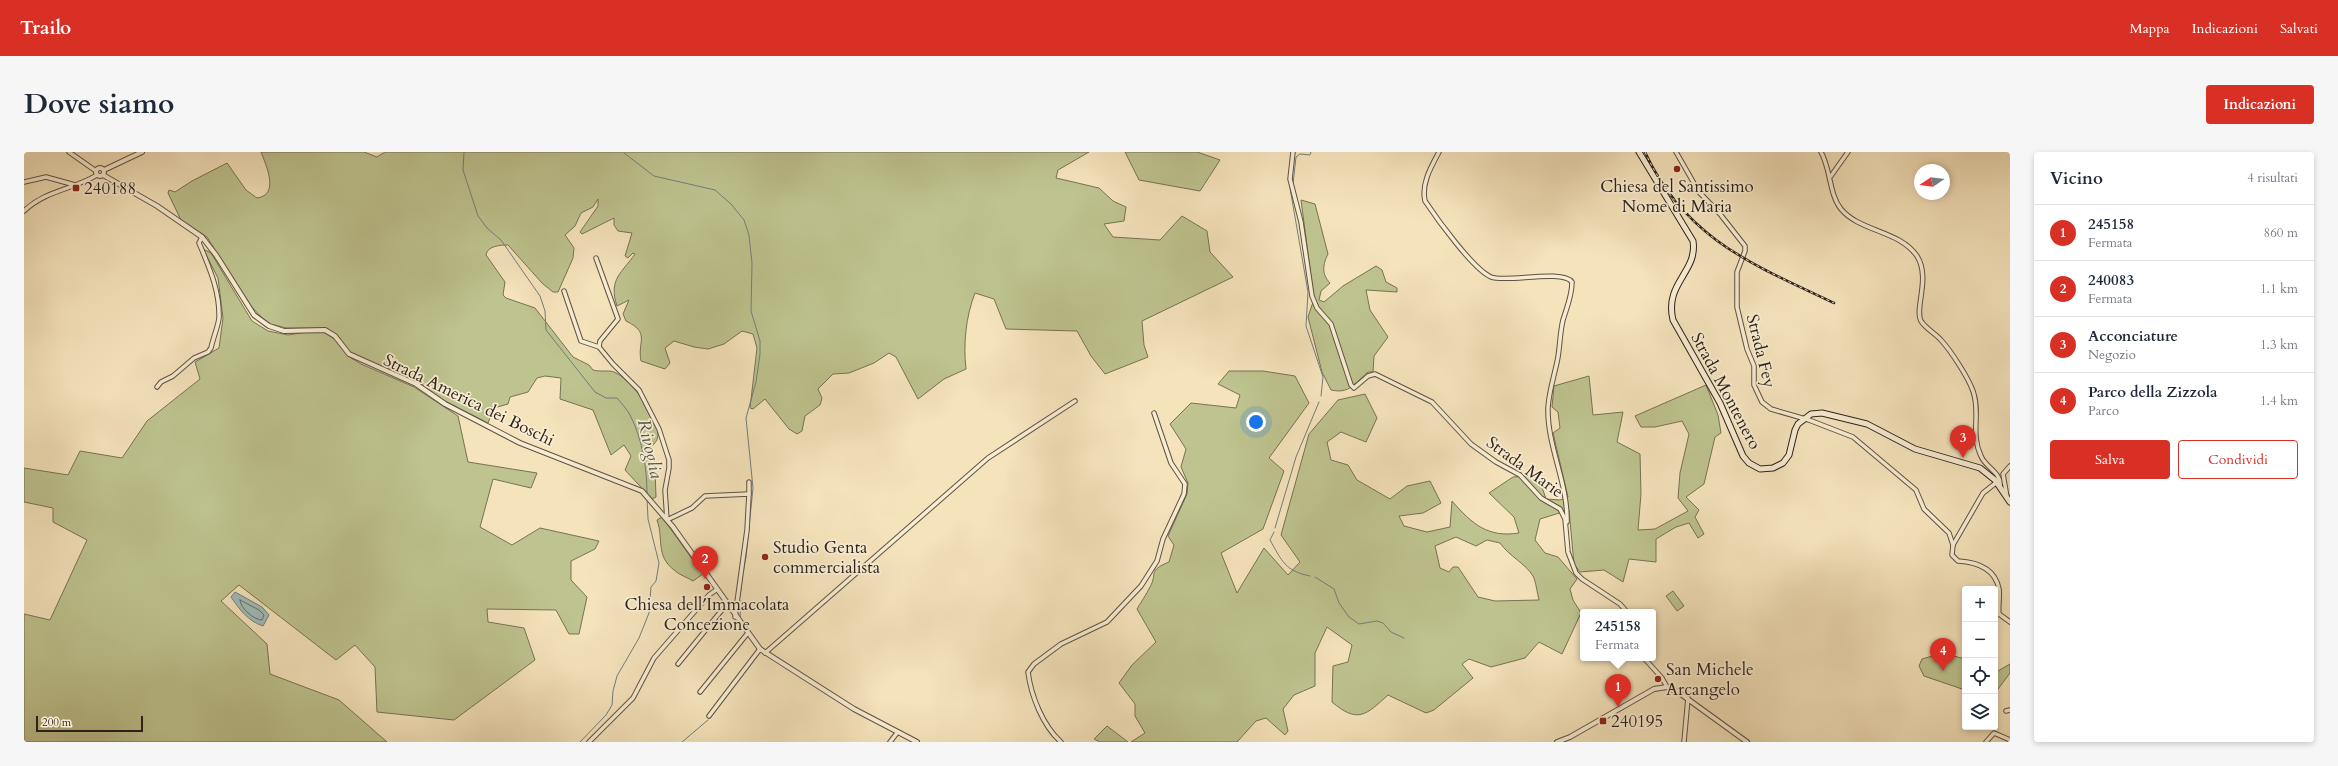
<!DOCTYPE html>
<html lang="it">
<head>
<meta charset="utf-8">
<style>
  body { margin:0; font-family:Cardo,serif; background:#f6f6f7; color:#1f2937 }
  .controls { position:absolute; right:12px; bottom:12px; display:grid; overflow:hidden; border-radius:4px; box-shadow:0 2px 6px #0003 }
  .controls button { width:36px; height:36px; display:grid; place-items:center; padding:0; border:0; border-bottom:1px solid #e0e1e3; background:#fff; color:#1f2937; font:20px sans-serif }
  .compass { position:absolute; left:1890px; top:12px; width:36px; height:36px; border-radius:50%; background:#fff; box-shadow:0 2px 6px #0003; rotate:257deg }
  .scale { position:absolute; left:12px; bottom:10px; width:107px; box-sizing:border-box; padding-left:4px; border:2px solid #2d211a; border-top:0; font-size:11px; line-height:14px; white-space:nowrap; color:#2d211a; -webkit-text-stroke:3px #f8edd3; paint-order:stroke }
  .you { position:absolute; left:1232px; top:270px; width:14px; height:14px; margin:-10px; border:3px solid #fff; border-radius:50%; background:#1a73e8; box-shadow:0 0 0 6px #1a73e833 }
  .badge { display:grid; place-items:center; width:26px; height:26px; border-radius:50%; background:#d93025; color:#fff; font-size:13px; font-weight:700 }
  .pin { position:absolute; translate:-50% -33px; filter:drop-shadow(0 1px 2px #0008) }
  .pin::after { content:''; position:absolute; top:21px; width:14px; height:12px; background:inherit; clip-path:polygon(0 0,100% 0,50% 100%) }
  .popup { position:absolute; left:1556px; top:457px; width:76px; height:52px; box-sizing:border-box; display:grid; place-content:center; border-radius:4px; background:#fff; filter:drop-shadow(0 1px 3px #0005); font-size:13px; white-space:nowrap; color:#747a83 }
  .popup b { font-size:15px; color:#1f2937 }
  .popup::after { content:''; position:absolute; left:50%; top:100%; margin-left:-8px; border:8px solid transparent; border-top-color:#fff }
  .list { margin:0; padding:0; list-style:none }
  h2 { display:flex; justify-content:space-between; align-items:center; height:52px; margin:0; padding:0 16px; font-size:17px }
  h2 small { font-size:13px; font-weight:400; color:#747a83 }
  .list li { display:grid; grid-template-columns:26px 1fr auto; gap:12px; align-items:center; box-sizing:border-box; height:56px; padding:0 16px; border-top:1px solid #e0e1e3 }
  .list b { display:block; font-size:15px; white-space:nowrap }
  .list p { margin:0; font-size:13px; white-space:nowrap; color:#747a83 }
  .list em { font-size:13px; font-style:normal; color:#747a83 }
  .actions { display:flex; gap:8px; padding:12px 16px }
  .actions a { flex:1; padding:9px 0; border:1px solid #d93025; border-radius:4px; text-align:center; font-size:14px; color:#d93025 }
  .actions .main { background:#d93025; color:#fff }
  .icon { flex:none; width:22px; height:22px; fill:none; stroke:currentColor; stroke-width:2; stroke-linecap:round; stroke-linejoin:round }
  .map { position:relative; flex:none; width:1986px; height:590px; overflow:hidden; border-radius:4px }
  header { display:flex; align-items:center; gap:24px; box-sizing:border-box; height:56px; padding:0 20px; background:#d93025; color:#fff }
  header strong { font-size:19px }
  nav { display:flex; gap:22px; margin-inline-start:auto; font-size:14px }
  .intro { display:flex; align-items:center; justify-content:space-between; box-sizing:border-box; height:96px; padding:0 24px }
  h1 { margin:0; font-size:28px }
  .button { padding:10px 18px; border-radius:4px; background:#d93025; color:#fff; font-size:14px; font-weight:700 }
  main { display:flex; gap:24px; padding:0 24px }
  aside { flex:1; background:#fff; border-radius:4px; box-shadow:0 2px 6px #0003 }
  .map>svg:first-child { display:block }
  .green { fill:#bec38f; stroke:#767254; fill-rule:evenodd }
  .water { fill:#9fbcba; stroke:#717e7a }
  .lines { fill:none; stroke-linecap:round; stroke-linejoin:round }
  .shore { stroke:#666e6a; stroke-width:1 }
  .stream { stroke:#717e7a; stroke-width:1 }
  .minor-casing { stroke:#5f5242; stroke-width:5.5 }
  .tertiary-casing { stroke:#5f5242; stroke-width:6 }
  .secondary-casing { stroke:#2d211a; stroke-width:7 }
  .minor { stroke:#f8edd3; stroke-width:3.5 }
  .tertiary { stroke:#f8edd3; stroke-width:4 }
  .secondary { stroke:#f8edd3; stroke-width:5 }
  .rail-casing { stroke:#2d211a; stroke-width:2.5 }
  .rail { stroke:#f8edd3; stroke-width:1; stroke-dasharray:3; stroke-linecap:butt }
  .poi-dot { fill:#8f2418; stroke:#f8edd3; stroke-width:1.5 }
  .labels { text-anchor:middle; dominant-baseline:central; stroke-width:3.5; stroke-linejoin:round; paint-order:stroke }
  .poi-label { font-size:17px; fill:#2d211a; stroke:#f8edd3; text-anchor:start }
  .street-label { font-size:17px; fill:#2d211a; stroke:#f8edd3 }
  .water-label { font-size:18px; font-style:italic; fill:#4f504a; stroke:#f8edd3 }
</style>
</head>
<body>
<header>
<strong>Trailo</strong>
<nav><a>Mappa</a><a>Indicazioni</a><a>Salvati</a></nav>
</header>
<div class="intro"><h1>Dove siamo</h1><a class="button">Indicazioni</a></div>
<main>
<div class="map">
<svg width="1986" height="590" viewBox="0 0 1986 590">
  <rect width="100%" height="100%" fill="#f5e3bc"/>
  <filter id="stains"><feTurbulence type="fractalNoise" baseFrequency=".005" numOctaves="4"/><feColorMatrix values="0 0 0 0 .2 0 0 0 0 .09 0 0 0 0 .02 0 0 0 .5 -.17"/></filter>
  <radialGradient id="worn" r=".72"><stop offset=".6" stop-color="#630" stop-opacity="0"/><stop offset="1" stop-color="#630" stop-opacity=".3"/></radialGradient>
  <g class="green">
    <path d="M237,0h103l13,5 8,-5h704l-31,18 -2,8 43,10 14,13 13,6 -2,14 -20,3 9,13 47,3 22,-24 25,15 3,21 23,25 -91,44 2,24 4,12 -43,17 -14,-18 -14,-25 -71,-2 -12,-30 -19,-6c-9,23 -12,51 -9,76l-22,10 -26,20 -22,-42 -7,-4 -15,10 -25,10 -16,1 -15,15 4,9 -2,7 -15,11 -3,15 -5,3 -8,-5 -24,-30 -12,10 -3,-1 7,-60 -4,-14 -11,-3 -18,13 -16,5 -14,-2 -20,-6 -9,7 5,15 -5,6 -24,-8c-4,-20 10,-28 -15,-40l-3,-7 6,-14 -12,6c-9,-27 5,-33 18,-52l-2,-1 -5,5 -3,-2 7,-23 -14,-2 -4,-6v-7l-32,16 -2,-2 18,-26v-7l-5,8 -12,6 -6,13 -10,9 9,13 -1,10 -15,34h-5l-11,-9 -34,-38c-8,0 -21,1 -22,10l19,27 -2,13 3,3 29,10 38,49 16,8 4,5c6,2 17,0 21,2 16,6 44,44 44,62 0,6 -3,9 -7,13l4,23 1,27 -4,2 -27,-29 6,-14 -7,-11 -13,10 -18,-45 -33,-11 1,-21 -16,-2 -8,2 -9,14 -18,5 -2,7 -14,4 -6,15 -43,-22 -28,-20 -58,-23 -10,-6 -10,-15 -12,-9h-41l-19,-5 -18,-19 -42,-67 -26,-17 -13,-27 1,-3 6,2 17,-11 35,-18 19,27 11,8c23,-3 9,-33 4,-46z"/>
    <path d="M1101,0h72l23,8 -20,31 -61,-11z"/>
    <path d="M1277,48l14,4 13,50c-5,10 -7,20 2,29l-9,8 -2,9 5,2 19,-16 33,-20 6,4 4,12 11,6v4l-31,-2 4,20 18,27 -14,19 -1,16h-5c-14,12 -18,22 -37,18l-9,-18 -14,-55 6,-18z"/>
    <path d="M179,97l8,4 41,68 16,10 20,4 19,-3h16l13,8 15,18 10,6 53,23 44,29 10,46 69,11 -6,15 -38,-9 -13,48 32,18 28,-17 59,13 -4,8 -24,12v19l16,17 -8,37h-10l-13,-24 -69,-1 1,13 36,6 11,32 -81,60 -77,-8 -2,-45 -20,-22 -19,15 -97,-75 -18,16 46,43 3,30 69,26 48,42h-363v-128l26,6 37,-80 -34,-18v-14l-29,-6v-34l44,7 12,-24 42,7 25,-37 53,-42 -5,-17 24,-14 4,-30 -5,-40z"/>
    <path d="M1205,219h34l32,5 14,27 -40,55 15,13 -21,58 -42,24 16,40 27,-45 24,27 12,-13 -19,-27 28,-101 29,-34 27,-6 12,24 -11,24 -25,-10 -14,10 4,18 17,5 9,15 33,19 17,-13 23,-5 11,22 -18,10 -24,3 5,10 23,6 23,-5 2,-26c20,23 36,37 67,32l-5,-16 -25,-24 24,-16 25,-2 8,24 14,1 8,-3 -15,-64 7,-5 -2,-16 -6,-5 2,-21 35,-10 4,39 30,-3 -6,30 23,12 1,40 -3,36 17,-1 33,-18 -10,-13 2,-25 9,-39 -7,-13 -27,6h-14l-6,-11 71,-31 12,30 3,18 -6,4 -11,47 -18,13 13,13 -4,7 9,17 -6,4 -9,-15 -13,4 -20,12v23l-27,-3 -6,23 -19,-12 -24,2 -6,-8 -5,-54 -29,9 -5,21 10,13 13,4 19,22 -7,10 3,11 8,13 -19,41 -23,-12 -14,16 -34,9 -22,-8 -7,5 11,14 -39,32 -8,3 -38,-18c-22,20 -30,29 -56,7l1,-36 15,-4 4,-17 -25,-18 -12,26v33l-21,9 -11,14 5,22 -3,4 -19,-17 -10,3 -19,21h-106l14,-9 -10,-17v-12l-16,-21 13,-18 24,-23 -19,-33c4,-7 9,-14 13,-22 8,-14 -3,-16 19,-25l5,-17 -6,-9 19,-42 1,-11 -7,-16 5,-18 -16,-25 21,-21 45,5 4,-13 -22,-11zM1432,385l20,9 11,-6 13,3c9,13 26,21 33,33 3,6 4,16 6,24l-44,1 -17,-4 -20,-30h-5l-4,5 -9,-4 -5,-22z"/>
    <path d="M638,365l41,57 -10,7c-6,-4 -14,-6 -19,-11 -19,-15 -10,-31 -17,-50z"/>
    <path d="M1649,439l11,15 -7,5 -11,-15z"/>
    <path d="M1912,503l5,4 9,-4 15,4v31l-41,-14 -5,-10 3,-7z"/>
    <path d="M1986,512v9l-15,20v-23l3,1z"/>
    <path d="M1083,574l21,16h-28l-6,-3z"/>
  </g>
  <path class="water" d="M211,440l27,15 7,8 -6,11c-15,-5 -23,-16 -32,-29z"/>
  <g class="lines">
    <path class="shore" d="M216,448l19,10 5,5 -2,5c-8,0 -22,-12 -22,-20z"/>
    <g class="stream">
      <path d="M440,0l-1,18 15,46 9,12 14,12 39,56 5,15 1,19 49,62 11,6h11c4,5 10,11 13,17 12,23 17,53 17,78"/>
      <path d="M600,1l30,23 61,14 16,14 13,16 5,15 3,28 -1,48 9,30v13l-4,28 -10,36 7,70 -7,69 -3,15"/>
      <path d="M1269,32l3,-27 4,-3 10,1 1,-3"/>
      <path d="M1266,36l18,104 -2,34 17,51 -2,19"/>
      <path d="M1329,233l17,-12"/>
      <path d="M1251,376l21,-71 23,-55"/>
      <path d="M1250,380l-4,8c12,21 15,31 40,36"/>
      <path d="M1291,425l19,12 5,14 10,14 10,7 18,-3 6,2 8,9 13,6"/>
      <path d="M716,444l1,-8"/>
      <path d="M716,467l1,-18"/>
      <path d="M556,590l26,-27 6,-10 1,-14 4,-15 22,-38 10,-25 2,-26 5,-6 3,-18 -11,-44 -1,-21"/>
      <path d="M658,590l26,-22"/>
    </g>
    <g class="minor-casing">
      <g id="minor">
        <path d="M45,0l27,19"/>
        <path d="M1269,0l-3,27 11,43 11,74 5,12 14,16 20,61 3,3 14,-12 7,-2 57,28 39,42 25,18 24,13 21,23 19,11 5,10 3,33 8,21 6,6 38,25 7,8"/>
        <path d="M1415,0c-8,15 -18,32 -14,49 12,18 48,68 66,76 15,6 71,-8 81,5 0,14 -5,25 -9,38 -3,12 -3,25 -5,37 -3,17 -9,33 -10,51 -1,38 20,75 19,114"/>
        <path d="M1652,0l23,40 21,22 25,32v5l-8,21v35l10,42 7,17v19l8,17 9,7 38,11 44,17 63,53 8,19 25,24 4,12"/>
        <path d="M1797,0c10,18 8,42 20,57 19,23 58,21 76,47 14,22 -3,53 4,65 5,8 14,12 20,19 10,11 27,37 32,51 8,22 -3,42 8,65 4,11 21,17 19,30"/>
        <path d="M1807,24l17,-24"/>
        <path d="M0,30l22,-5 29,8"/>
        <path d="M0,59c22,-21 48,-21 73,-36"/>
        <path d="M572,106l22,61 -18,22 -1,6 14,17 26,26 20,39 10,31v8l-4,22 2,30 25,-12 13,-12 44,-2 -2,36 -12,87"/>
        <path d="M540,139l17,50 18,6"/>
        <path d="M133,235l4,-5 12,-6 21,-18 14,-6 3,-4c2,-10 7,-21 8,-30 1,-27 -10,-51 -20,-75l3,-6"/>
        <path d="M1973,330l-14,11 -30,52 -1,10 6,6c18,1 37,7 41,28 1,8 -1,17 0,25l11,8"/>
        <path d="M725,342v-12"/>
        <path d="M1983,345l-4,-23 7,-8"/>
        <path d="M741,501l223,-195 87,-57"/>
        <path d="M1620,506l18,20 5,9"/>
        <path d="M654,512l48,-59"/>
        <path d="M676,540l47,-58"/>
        <path d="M1982,559l4,-1"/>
        <path d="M685,564l51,-67"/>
        <path d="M565,590l44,-44 21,-40 55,-63 7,-5"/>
        <path d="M866,590l7,-9"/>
        <path d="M1037,590c-18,-16 -30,-46 -33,-70l6,-8 27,-20 46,-22 34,-36 16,-25 6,-22 21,-45 1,-10 -14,-21 -17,-50"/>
        <path d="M1660,590l4,-44"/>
        <path d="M1962,590l8,-9 16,7"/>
      </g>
    </g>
    <g class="tertiary-casing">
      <g id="tertiary">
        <circle cx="76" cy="20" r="4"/>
        <path d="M80,18l38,-18"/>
        <path d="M79,23l54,31 45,31 14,18 38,60 15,11 15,5 41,-1 10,6 14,18 67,30 29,20 75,39 122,48 31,36 87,122 94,60 63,33"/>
        <path d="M1533,590l13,-5 84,-48 13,-2 11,5 69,50"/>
      </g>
    </g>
    <g class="secondary-casing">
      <path id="secondary" d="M1615,0l54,89c5,31 -29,42 -20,79l47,83 23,53 6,7 11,6 13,-1 10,-5 6,-8 6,-25 3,-6 13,-10 11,-1 45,11 48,25 65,19 15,12 15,22"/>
    </g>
    <use href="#minor" class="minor"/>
    <use href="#tertiary" class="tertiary"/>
    <use href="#secondary" class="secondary"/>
    <g class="rail-casing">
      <path id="rail" d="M1621,0c40,87 109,113 189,151"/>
    </g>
    <use href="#rail" class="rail"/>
  </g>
  <g class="poi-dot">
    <circle cx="1653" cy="17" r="4"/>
    <rect x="48" y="32" width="8" height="8" rx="2"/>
    <circle cx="741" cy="405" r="4"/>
    <circle cx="683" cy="435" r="4"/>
    <circle cx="1634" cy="527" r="4"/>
    <rect x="1575" y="565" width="8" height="8" rx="2"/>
  </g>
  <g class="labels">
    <g class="poi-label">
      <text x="1653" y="34" text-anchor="middle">Chiesa del Santissimo<tspan x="1653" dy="20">Nome di Maria</tspan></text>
      <text x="60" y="36">240188</text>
      <text x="749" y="395">Studio Genta<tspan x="749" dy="20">commercialista</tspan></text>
      <text x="683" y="452" text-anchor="middle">Chiesa dell′Immacolata<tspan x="683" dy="20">Concezione</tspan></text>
      <text x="1642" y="517">San Michele<tspan x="1642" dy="20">Arcangelo</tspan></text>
      <text x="1587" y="569">240195</text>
    </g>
    <g class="street-label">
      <text transform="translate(1737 199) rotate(76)">Strada Fey</text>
      <text transform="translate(1702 239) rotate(62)">Strada Montenero</text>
      <text transform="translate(445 248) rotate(26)">Strada America dei Boschi</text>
      <text transform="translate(1501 315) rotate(36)">Strada Marie</text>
    </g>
    <g class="water-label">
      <text transform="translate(626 297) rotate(77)">Rivoglia</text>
    </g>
  </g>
  <rect width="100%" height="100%" filter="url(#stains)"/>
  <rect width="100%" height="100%" fill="url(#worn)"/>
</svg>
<div class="controls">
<button>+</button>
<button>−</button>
<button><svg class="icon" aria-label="locate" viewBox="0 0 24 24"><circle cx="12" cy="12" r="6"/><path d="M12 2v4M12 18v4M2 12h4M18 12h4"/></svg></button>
<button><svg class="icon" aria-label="layers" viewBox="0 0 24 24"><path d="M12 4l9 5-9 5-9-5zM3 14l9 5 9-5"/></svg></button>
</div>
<svg class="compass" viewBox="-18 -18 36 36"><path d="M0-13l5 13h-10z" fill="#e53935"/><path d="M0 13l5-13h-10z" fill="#747a83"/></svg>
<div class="scale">200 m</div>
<div class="you"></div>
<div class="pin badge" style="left:1594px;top:555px">1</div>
<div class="popup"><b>245158</b>Fermata</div>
<div class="pin badge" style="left:681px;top:427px">2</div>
<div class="pin badge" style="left:1939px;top:306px">3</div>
<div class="pin badge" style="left:1919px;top:519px">4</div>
</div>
<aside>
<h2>Vicino<small>4 risultati</small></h2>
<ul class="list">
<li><span class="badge">1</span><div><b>245158</b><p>Fermata</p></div><em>860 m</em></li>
<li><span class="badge">2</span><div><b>240083</b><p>Fermata</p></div><em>1.1 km</em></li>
<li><span class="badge">3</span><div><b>Acconciature</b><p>Negozio</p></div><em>1.3 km</em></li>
<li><span class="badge">4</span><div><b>Parco della Zizzola</b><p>Parco</p></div><em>1.4 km</em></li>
</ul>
<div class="actions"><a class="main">Salva</a><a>Condividi</a></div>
</aside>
</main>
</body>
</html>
